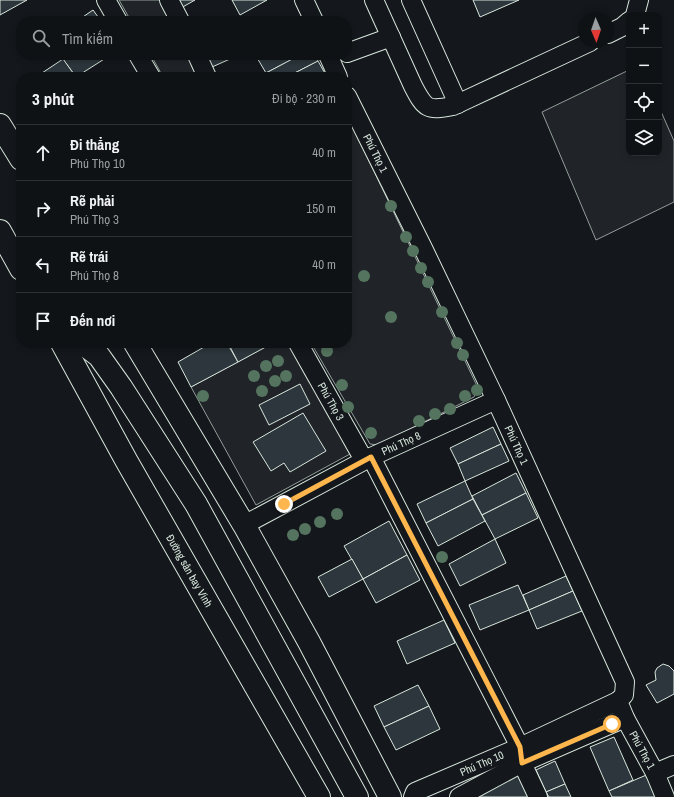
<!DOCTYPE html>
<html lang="vi">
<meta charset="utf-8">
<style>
body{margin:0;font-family:"Archivo Narrow",sans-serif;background:#181b1e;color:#f1f3f6}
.controls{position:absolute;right:12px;top:12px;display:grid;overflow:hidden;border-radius:8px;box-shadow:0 2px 6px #0003}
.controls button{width:36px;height:36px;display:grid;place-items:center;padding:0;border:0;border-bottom:1px solid #2f3234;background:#0f1215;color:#f1f3f6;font:20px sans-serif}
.compass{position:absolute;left:578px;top:12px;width:36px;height:36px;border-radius:50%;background:#0f1215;box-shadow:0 2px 6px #0003;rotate:178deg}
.stop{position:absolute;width:12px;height:12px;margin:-9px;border:3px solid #ffb74d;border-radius:50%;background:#fff}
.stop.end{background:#ffb74d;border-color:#fff;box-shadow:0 1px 4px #0008}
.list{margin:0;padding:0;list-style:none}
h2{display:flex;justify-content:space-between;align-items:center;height:52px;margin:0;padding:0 16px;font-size:17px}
h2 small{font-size:13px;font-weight:400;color:#9b9ea0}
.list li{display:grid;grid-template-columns:26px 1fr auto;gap:12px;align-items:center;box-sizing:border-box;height:56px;padding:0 16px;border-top:1px solid #2f3234}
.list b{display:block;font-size:15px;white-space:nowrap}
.list p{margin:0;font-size:13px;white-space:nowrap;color:#9b9ea0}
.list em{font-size:13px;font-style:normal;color:#9b9ea0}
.icon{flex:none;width:22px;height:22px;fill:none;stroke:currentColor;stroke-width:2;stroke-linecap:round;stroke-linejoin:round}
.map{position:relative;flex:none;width:674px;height:797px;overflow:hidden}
.search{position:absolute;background:#0f1215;box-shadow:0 2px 6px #0003;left:16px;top:16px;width:336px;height:44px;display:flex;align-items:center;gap:10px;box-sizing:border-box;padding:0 14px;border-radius:16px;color:#9b9ea0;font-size:15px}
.panel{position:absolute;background:#0f1215;box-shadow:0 2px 6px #0003;left:16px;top:72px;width:336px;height:276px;border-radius:16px}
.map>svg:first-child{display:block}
</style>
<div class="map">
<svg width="674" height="797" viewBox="0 0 674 797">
<rect width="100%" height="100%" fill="#14181c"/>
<g fill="#202428" stroke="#939e99">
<path d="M119,0H160L170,21H131Z"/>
<path d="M151,55H187L197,77H163Z"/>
<path d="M629,70V153H659V107L674,141V202L596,240L542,112Z"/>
<path d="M347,115L478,388L474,397L378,445L370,444L311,343H347Z"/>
<path d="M273,343H289L350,454L256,505L191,387Z"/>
</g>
<g fill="#2c363c" stroke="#d8e6dc">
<path d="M0,0H27L0,15Z"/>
<path d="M177,0H195L181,8Z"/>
<path d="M232,0H267L240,15Z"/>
<path d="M473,0H519L480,17Z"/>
<path d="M93,10L101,21H77Z"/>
<path d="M69,55H109V56L76,77L63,59Z"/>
<path d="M206,55H239L212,67Z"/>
<path d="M258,55H300L266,73L256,56Z"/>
<path d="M300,55H315L318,61L287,77H268L266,73Z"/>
<path d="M63,59L76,77H36Z"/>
<path d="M318,61L327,77H287Z"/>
<path d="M211,343H227L238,362L191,387L178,362Z"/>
<path d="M228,343H273L238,362Z"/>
<path d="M300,384L310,404L269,425L259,405Z"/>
<path d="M303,413L326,451L290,472L284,463L271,471L253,442Z"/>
<path d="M493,427L501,444L458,464L450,448Z"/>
<path d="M501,444L509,461L465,481L458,464Z"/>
<path d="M516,473L526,493L482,515L472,496Z"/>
<path d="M465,481L473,499L426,523L417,504Z"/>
<path d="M526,493L538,518L495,539L482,515Z"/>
<path d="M473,499L485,521L438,546L426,523Z"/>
<path d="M389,521L407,555L363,579L344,546Z"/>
<path d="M495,539L506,563L460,586L449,564Z"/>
<path d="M407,555L420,580L376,603L363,579Z"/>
<path d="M352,559L363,579L329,597L318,577Z"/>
<path d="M566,576L573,591L529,610L523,595Z"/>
<path d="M518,585L529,610L480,630L469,605Z"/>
<path d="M573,591L582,611L537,629L529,610Z"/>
<path d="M444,620L455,643L407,664L397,641Z"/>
<path d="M663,664L669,666L674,671V694L657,703L646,685L656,680L655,672L657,668Z"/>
<path d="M418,685L429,706L384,727L374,706Z"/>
<path d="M429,706L440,729L396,750L384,727Z"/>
<path d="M614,737L633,780L609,791L590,747Z"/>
<path d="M555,761L565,784L546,792L536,770Z"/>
<path d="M519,772L531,797H470Z"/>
<path d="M651,773L660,795L655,797H612L609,791Z"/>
<path d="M565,784L571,797H549L546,792Z"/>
</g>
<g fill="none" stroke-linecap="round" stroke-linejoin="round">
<defs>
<g id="minor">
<path d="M106,0L118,21"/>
<path d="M169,0L180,21"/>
<path d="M304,0L314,21"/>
<path d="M374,0L413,86C425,109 427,111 453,106L590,42"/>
<path d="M411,0L458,104"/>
<path d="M635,15L639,0"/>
<path d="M608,34L622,27L629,21"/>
<path d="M347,53L391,37"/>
<path d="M138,55L151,77"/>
<path d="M197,55L207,77"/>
<path d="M328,55L338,77"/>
<path id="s1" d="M347,96L423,248L496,400L625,682L624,695L618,701L625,718L655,773L665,797"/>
<path id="s2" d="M298,343L364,460"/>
<path d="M371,457L520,747L522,763L538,797"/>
<path id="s3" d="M244,525L371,457L496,400"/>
<path d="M655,773L674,765"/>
<path id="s4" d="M413,797L415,792L520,747L618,701"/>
<path d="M459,797L522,763L625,718"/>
</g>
<g id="major">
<path d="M0,125L21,159"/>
<path d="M0,231L21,269"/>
<path id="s5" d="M62,343L126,460L319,797"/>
<path d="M82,343L99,356L121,387L196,504L357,797"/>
<path d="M135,343L244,525L309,642L390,797"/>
</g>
</defs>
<use href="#minor" stroke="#d8e6dc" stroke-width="20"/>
<use href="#major" stroke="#d8e6dc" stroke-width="24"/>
<use href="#minor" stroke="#14181c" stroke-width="18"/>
<use href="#major" stroke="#14181c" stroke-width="22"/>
</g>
<g fill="#55745f">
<circle cx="391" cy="206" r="6"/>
<circle cx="406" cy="237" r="6"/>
<circle cx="413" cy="251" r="6"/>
<circle cx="421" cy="268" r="6"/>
<circle cx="364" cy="276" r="6"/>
<circle cx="428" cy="282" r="6"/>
<circle cx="442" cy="312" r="6"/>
<circle cx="391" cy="317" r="6"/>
<circle cx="457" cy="343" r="6"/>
<circle cx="327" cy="351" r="6"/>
<circle cx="463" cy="355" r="6"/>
<circle cx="278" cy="361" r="6"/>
<circle cx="266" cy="366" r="6"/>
<circle cx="254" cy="376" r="6"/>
<circle cx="286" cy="376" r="6"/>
<circle cx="275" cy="381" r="6"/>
<circle cx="342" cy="385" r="6"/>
<circle cx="477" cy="390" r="6"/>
<circle cx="262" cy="391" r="6"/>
<circle cx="203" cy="396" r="6"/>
<circle cx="465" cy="396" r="6"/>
<circle cx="348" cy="407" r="6"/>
<circle cx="450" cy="409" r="6"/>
<circle cx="435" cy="414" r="6"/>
<circle cx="419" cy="421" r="6"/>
<circle cx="371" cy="433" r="6"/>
<circle cx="337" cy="514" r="6"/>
<circle cx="320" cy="522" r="6"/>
<circle cx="305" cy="529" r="6"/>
<circle cx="293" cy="535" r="6"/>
<circle cx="442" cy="557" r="6"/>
</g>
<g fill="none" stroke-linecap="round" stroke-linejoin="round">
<path stroke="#ffb74d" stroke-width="5" d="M284,504L371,457L520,747L522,763L612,724"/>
</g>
<g text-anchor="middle" stroke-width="3" stroke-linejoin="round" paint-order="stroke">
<g font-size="11" fill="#d8e6dc" stroke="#14181c">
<text dy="4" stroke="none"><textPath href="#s1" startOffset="64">Phú Thọ 1</textPath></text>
<text dy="4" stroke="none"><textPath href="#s2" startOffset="67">Phú Thọ 3</textPath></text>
<text dy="4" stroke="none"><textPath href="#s3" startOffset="177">Phú Thọ 8</textPath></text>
<text dy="4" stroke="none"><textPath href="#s1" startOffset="388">Phú Thọ 1</textPath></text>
<text dy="4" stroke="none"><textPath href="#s5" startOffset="261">Đường sân bay Vinh</textPath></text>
<text dy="4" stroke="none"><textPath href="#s1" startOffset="725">Phú Thọ 1</textPath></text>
<text dy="4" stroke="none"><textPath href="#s4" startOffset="78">Phú Thọ 10</textPath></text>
</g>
</g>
</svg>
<div class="controls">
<button>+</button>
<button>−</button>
<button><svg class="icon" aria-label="locate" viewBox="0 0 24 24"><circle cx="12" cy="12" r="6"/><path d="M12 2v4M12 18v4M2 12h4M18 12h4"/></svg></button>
<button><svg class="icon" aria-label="layers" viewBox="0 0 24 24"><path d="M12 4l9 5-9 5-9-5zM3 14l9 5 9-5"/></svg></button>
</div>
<svg class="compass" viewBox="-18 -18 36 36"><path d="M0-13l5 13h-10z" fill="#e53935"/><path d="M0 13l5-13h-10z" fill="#9b9ea0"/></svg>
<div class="stop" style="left:612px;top:724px"></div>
<div class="stop end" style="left:284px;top:504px"></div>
<div class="search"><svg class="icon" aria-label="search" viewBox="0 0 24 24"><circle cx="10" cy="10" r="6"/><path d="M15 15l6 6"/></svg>Tìm kiếm</div>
<section class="panel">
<h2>3 phút<small>Đi bộ · 230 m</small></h2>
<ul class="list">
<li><svg class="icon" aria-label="ahead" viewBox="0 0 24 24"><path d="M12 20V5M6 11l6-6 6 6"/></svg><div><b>Đi thẳng</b><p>Phú Thọ 10</p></div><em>40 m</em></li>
<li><svg class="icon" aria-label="right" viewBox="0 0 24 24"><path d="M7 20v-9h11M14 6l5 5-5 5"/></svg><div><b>Rẽ phải</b><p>Phú Thọ 3</p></div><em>150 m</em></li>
<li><svg class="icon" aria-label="left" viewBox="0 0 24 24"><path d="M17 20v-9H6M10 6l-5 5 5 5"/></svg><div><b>Rẽ trái</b><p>Phú Thọ 8</p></div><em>40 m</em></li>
<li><svg class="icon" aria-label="arrive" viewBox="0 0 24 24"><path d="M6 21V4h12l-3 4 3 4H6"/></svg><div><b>Đến nơi</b></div></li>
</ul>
</section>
</div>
